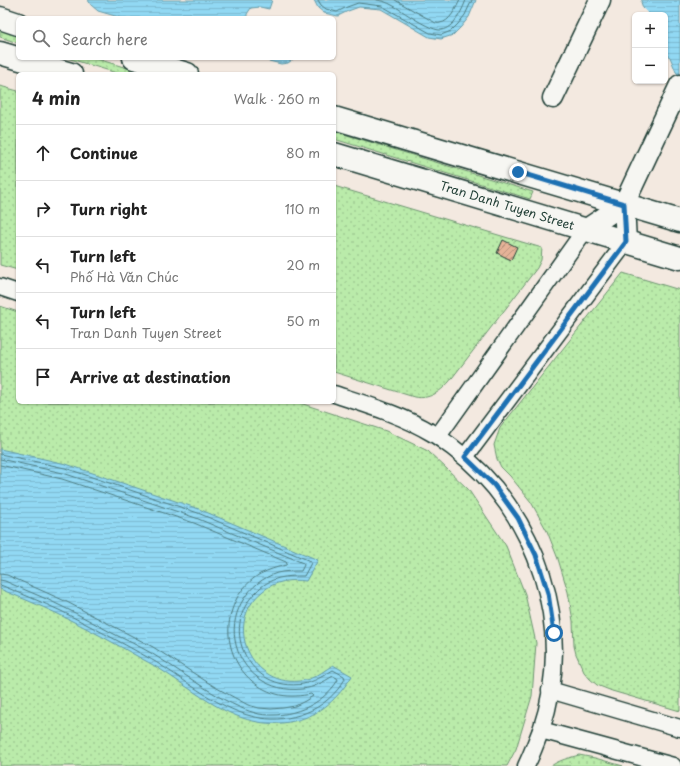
<!DOCTYPE html>
<meta charset="utf-8">
<style>
body{margin:0;font-family:"Playpen Sans",sans-serif;background:#f2f2f2;color:#222}
.controls{position:absolute;right:12px;top:12px;display:grid;overflow:hidden;border-radius:6px;box-shadow:0 1px 3px #0004}
.controls button{width:36px;height:36px;display:grid;place-items:center;padding:0;border:0;border-bottom:1px solid #e0e0e0;background:#fff;color:#222;font:20px sans-serif}
.stop{position:absolute;width:12px;height:12px;margin:-9px;border:3px solid #1f6fb2;border-radius:50%;background:#fff}
.stop.end{background:#1f6fb2;border-color:#fff;box-shadow:0 1px 4px #0008}
.list{margin:0;padding:0;list-style:none}
h2{display:flex;justify-content:space-between;align-items:center;height:52px;margin:0;padding:0 16px;font-size:17px}
h2 small{font-size:13px;font-weight:400;color:#767676}
.list li{display:grid;grid-template-columns:26px 1fr auto;gap:12px;align-items:center;box-sizing:border-box;height:56px;padding:0 16px;border-top:1px solid #e0e0e0}
.list b{display:block;font-size:15px;white-space:nowrap}
.list p{margin:0;font-size:13px;white-space:nowrap;color:#767676}
.list em{font-size:13px;font-style:normal;color:#767676}
.icon{flex:none;width:22px;height:22px;fill:none;stroke:currentColor;stroke-width:2;stroke-linecap:round;stroke-linejoin:round}
.map{position:relative;flex:none;width:680px;height:766px;overflow:hidden}
.search{position:absolute;background:#fff;box-shadow:0 1px 3px #0004;left:16px;top:16px;width:320px;height:44px;display:flex;align-items:center;gap:10px;box-sizing:border-box;padding:0 14px;border-radius:6px;color:#767676;font-size:15px}
.panel{position:absolute;background:#fff;box-shadow:0 1px 3px #0004;left:16px;top:72px;width:320px;height:332px;border-radius:6px}
.map>svg:first-child{display:block}
</style>
<div class="map">
<svg width="680" height="766" viewBox="0 0 680 766">
<defs>
<pattern id="grass-dots" width="8" height="8" patternUnits="userSpaceOnUse"><rect width="8" height="8" fill="#baebaa"/><path d="M2 2h.1M6 6h.1" fill="none" stroke="#9fca93" stroke-width="1.8" stroke-linecap="round"/></pattern>
<pattern id="water-rules" width="6" height="5" patternUnits="userSpaceOnUse"><rect width="6" height="5" fill="#91d8f3"/><path d="M0 2.5h6" fill="none" stroke="#7dbad1"/></pattern>
<pattern id="building-hatch" width="6" height="6" patternUnits="userSpaceOnUse"><rect width="6" height="6" fill="#e6b398"/><path d="M-1 1l2-2M0 6l6-6M5 7l2-2" fill="none" stroke="#ba937d"/></pattern>
</defs>
<rect width="100%" height="100%" fill="#f3e9e0"/>
<filter id="ink" filterUnits="userSpaceOnUse"><feTurbulence type="fractalNoise" baseFrequency=".025" numOctaves="2"/><feDisplacementMap in="SourceGraphic" scale="8" xChannelSelector="R" yChannelSelector="G"/><feConvolveMatrix kernelMatrix="1 2 1 2 8 2 1 2 1" color-interpolation-filters="sRGB"/></filter>
<g filter="url(#ink)">
<g fill="url(#grass-dots)" stroke="#6c946f">
<path d="M0,29L18,35V43L0,37Z"/>
<path d="M67,58H94L147,74H120Z"/>
<path d="M0,86L18,91V270L0,265Z"/>
<path d="M334,131L533,192L530,199L334,139Z"/>
<path d="M334,186L542,248L541,260L537,268L449,382C440,392 429,400 414,397L334,372Z"/>
<path d="M623,273L680,290V711L612,691L597,685L590,679L584,672L576,654L574,646L573,621L568,592L558,559L547,531L531,502L510,476L501,467L497,459L494,445L500,428Z"/>
<path d="M0,306L18,312V402H297L386,431L428,451L468,489L506,546L525,594L536,643L532,696L516,749L507,766H0Z"/>
<path d="M579,755L595,758L623,766H551C559,760 569,758 579,755Z"/>
</g>
<g fill="url(#water-rules)" stroke="#639aa7">
<path d="M88,0H272L269,9L260,7L251,8L247,14V18H122L98,11L91,5Z"/>
<path d="M314,0H476L469,17L461,27L453,35L441,39L429,37L381,9L359,7L348,11L338,16L324,13L318,8Z"/>
<path d="M642,0H680V77L676,72L670,57L665,54V15H650L643,8L641,2Z"/>
<path d="M257,58H295L288,63L281,64Z"/>
<path d="M0,449L66,464L199,509L318,560L306,581C291,579 275,581 263,591C219,626 256,695 309,679C318,676 325,670 333,665L352,676C338,698 321,715 294,721C235,735 192,685 144,660C116,644 87,628 58,614C39,605 19,597 0,589Z"/>
</g>
<g fill="none" stroke-linecap="round" stroke-linejoin="round">
<g stroke="#4d7b80" stroke-width="1">
<path d="M318,0L321,5L326,9L337,12L347,7L358,3L382,6L430,33L441,35L451,31L458,24L465,15L472,0"/>
<path d="M377,0C386,1 392,5 399,9C408,15 432,31 441,30C454,28 462,11 466,0"/>
<path d="M395,0L434,22C435,23 439,24 440,23C450,22 456,8 460,0"/>
<path d="M0,454L65,468L198,513L310,561L311,563L304,576C295,576 288,576 279,578C271,580 262,585 256,592C218,629 250,693 303,684C314,682 323,676 333,670L344,676L345,679C336,694 322,707 305,713C244,737 196,684 147,657C119,641 90,626 61,611C42,602 22,594 3,586L0,585"/>
<path d="M0,459L63,473L196,518L303,563L304,565L301,571C293,571 285,571 277,573C249,582 230,611 235,640C240,672 270,693 302,689C314,688 323,682 333,676L337,678L338,680C322,706 289,719 259,714C246,711 234,705 223,699C198,685 176,668 151,653C139,646 126,640 114,634C97,625 80,615 63,607C44,597 24,590 5,581L0,580"/>
<path d="M0,465L62,479L194,523L286,562L287,563L286,565C277,567 268,570 260,574C250,580 242,589 237,598C216,637 237,685 280,695C291,697 301,696 311,694L313,696L305,701L295,706L283,708L271,709L259,708L248,705L215,687L153,647L65,601L7,575L0,574"/>
</g>
</g>
<path fill="url(#building-hatch)" stroke="#1f3d34" d="M503,240L517,247L511,260L497,253Z"/>
<g fill="none" stroke-linecap="round" stroke-linejoin="round">
<defs>
<g id="minor">
<path d="M0,287L18,293"/>
<path d="M334,394C368,405 402,415 432,433C439,437 445,442 452,447C538,511 576,628 541,730C536,742 532,754 526,766"/>
<path d="M438,436L585,230"/>
<path d="M465,457L626,242"/>
<path d="M550,690L680,728"/>
<path d="M541,730L673,766"/>
</g>
<g id="tertiary">
<path d="M553,98L600,0"/>
<path d="M585,230L624,204"/>
<path d="M626,242L624,204L680,85"/>
</g>
<g id="primary">
<path d="M0,18L18,24"/>
<path d="M0,53L71,74"/>
<path d="M134,58L187,74"/>
<path d="M334,118L680,221"/>
<path d="M334,154L680,258"/>
</g>
</defs>
<use href="#minor" stroke="#1f3d34" stroke-width="19"/>
<use href="#tertiary" stroke="#1f3d34" stroke-width="23"/>
<use href="#primary" stroke="#1f3d34" stroke-width="25"/>
<use href="#minor" stroke="#f6f6f2" stroke-width="16"/>
<use href="#tertiary" stroke="#f6f6f2" stroke-width="20"/>
<use href="#primary" stroke="#f6f6f2" stroke-width="22"/>
</g>
</g>
<g fill="none" stroke-linecap="round" stroke-linejoin="round" filter="url(#ink)">
<path stroke="#1f6fb2" stroke-width="5" d="M518,172L624,204L626,242L465,457L494,485L518,518L536,555L548,593L554,633"/>
</g>
<g text-anchor="middle" stroke-width="3" stroke-linejoin="round" paint-order="stroke">
<g font-size="12" fill="#1f3d34" stroke="#f6f6f2">
<text transform="translate(507 206) rotate(17)" y="4">Tran Danh Tuyen Street</text>
</g>
</g>
</svg>
<div class="controls">
<button>+</button>
<button>−</button>
</div>
<div class="stop" style="left:554px;top:633px"></div>
<div class="stop end" style="left:518px;top:172px"></div>
<div class="search"><svg class="icon" aria-label="search" viewBox="0 0 24 24"><circle cx="10" cy="10" r="6"/><path d="M15 15l6 6"/></svg>Search here</div>
<section class="panel">
<h2>4 min<small>Walk · 260 m</small></h2>
<ul class="list">
<li><svg class="icon" aria-label="ahead" viewBox="0 0 24 24"><path d="M12 20V5M6 11l6-6 6 6"/></svg><div><b>Continue</b></div><em>80 m</em></li>
<li><svg class="icon" aria-label="right" viewBox="0 0 24 24"><path d="M7 20v-9h11M14 6l5 5-5 5"/></svg><div><b>Turn right</b></div><em>110 m</em></li>
<li><svg class="icon" aria-label="left" viewBox="0 0 24 24"><path d="M17 20v-9H6M10 6l-5 5 5 5"/></svg><div><b>Turn left</b><p>Phố Hà Văn Chúc</p></div><em>20 m</em></li>
<li><svg class="icon" aria-label="left" viewBox="0 0 24 24"><path d="M17 20v-9H6M10 6l-5 5 5 5"/></svg><div><b>Turn left</b><p>Tran Danh Tuyen Street</p></div><em>50 m</em></li>
<li><svg class="icon" aria-label="arrive" viewBox="0 0 24 24"><path d="M6 21V4h12l-3 4 3 4H6"/></svg><div><b>Arrive at destination</b></div></li>
</ul>
</section>
</div>
